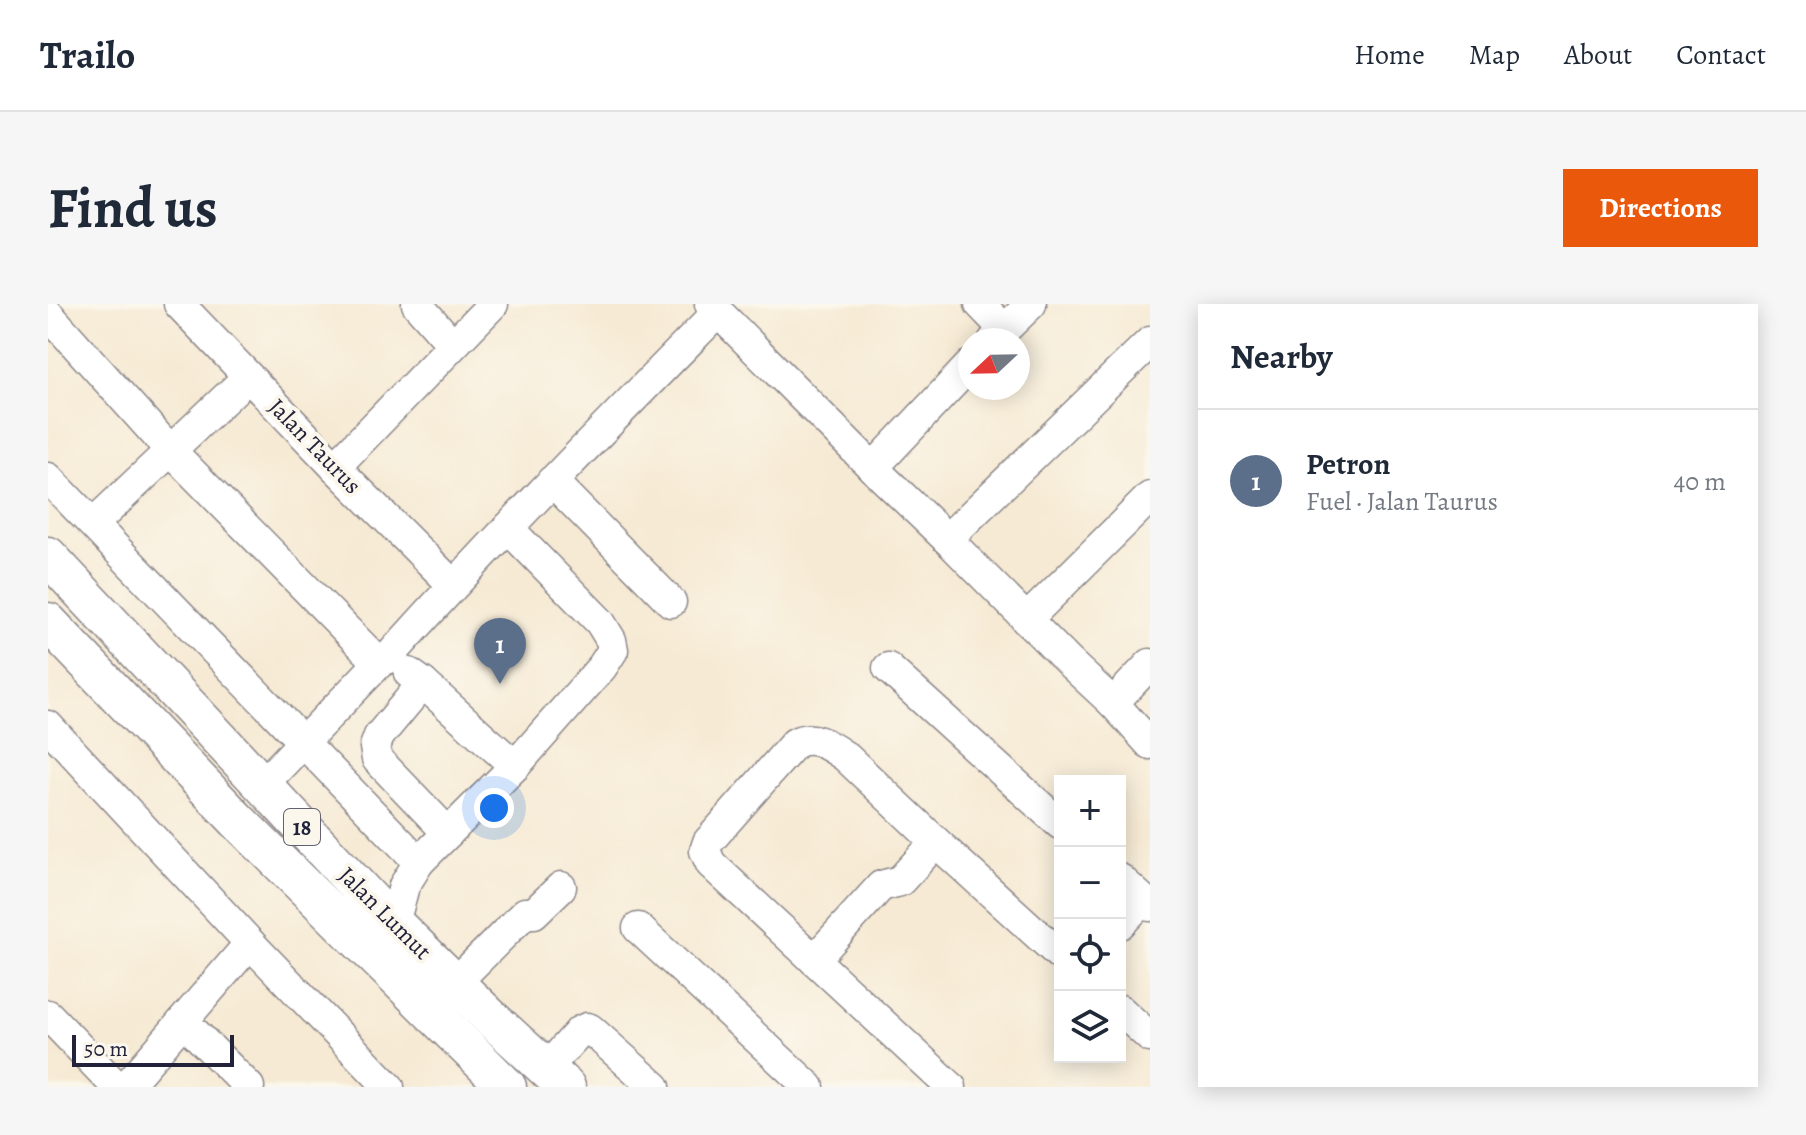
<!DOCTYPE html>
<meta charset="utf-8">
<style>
body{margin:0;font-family:Alegreya,serif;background:#f6f6f7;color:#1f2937}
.controls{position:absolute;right:24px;bottom:24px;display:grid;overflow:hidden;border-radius:0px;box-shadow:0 4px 20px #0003}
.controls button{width:72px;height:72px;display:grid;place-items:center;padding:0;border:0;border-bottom:2px solid #e0e1e3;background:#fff;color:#1f2937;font:40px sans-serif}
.compass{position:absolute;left:910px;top:24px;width:72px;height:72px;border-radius:50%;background:#fff;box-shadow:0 4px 20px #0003;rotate:248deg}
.scale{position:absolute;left:24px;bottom:20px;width:162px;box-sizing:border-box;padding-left:8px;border:4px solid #22223b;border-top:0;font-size:22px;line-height:28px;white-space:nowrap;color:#22223b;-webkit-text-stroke:6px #fbf7ec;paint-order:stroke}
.you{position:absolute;left:446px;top:504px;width:28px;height:28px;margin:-20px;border:6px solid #fff;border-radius:50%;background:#1a73e8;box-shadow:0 0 0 12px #1a73e833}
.badge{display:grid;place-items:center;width:52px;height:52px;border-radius:50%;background:#ea580c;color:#fff;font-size:26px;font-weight:700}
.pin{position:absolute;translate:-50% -66px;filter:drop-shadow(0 2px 4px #0008)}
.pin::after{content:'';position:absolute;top:42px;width:28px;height:24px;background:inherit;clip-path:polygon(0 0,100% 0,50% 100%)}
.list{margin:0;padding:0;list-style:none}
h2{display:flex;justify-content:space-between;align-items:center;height:104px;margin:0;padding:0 32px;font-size:34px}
h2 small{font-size:26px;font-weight:400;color:#747a83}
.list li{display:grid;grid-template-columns:52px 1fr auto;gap:24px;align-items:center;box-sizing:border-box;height:144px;padding:0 32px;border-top:2px solid #e0e1e3}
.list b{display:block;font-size:30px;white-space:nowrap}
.list p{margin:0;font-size:26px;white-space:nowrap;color:#747a83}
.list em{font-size:26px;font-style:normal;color:#747a83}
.icon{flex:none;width:44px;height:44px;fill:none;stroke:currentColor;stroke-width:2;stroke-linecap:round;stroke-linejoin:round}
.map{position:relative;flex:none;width:1102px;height:783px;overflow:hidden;border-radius:0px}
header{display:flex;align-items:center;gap:48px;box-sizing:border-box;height:112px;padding:0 40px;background:#fff;border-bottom:2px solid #e0e1e3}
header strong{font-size:38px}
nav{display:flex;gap:44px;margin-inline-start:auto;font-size:28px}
.intro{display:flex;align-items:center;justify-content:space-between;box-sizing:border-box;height:192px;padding:0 48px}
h1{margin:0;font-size:56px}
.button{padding:20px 36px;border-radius:0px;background:#ea580c;color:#fff;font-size:28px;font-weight:700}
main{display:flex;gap:48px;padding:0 48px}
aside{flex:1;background:#fff;border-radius:0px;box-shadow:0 4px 20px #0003}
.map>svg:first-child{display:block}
</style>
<header>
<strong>Trailo</strong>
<nav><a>Home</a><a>Map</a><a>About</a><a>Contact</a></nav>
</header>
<div class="intro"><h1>Find us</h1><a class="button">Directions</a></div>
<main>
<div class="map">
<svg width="1102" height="783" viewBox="0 0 1102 783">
<rect width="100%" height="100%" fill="#fbf7ec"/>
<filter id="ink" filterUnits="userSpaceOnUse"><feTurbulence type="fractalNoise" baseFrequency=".0125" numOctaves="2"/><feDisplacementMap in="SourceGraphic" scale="16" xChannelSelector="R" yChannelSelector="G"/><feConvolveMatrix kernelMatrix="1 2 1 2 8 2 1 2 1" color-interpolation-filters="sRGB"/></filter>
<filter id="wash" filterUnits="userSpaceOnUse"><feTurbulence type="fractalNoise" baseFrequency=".006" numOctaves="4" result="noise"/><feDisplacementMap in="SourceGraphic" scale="32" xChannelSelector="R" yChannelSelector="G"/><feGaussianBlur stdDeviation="1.8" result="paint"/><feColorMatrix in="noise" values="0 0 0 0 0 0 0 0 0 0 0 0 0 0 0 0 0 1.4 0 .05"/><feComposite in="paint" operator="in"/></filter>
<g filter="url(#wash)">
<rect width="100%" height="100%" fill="#f6ead4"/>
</g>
<g filter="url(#ink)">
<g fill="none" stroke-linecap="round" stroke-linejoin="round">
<defs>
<g id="minor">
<path d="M131,0L287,163L405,281"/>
<path d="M369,0L405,41"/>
<path d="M662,0L825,164L899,235L1022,359L1065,399L1102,440"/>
<path d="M932,0L956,25"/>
<path d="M0,10L122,146L331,359"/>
<path d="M946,36L983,0"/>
<path d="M287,163L445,0"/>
<path d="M825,164L922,61"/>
<path d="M0,174L371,558L356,582L346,620"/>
<path d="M504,177L623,298"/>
<path d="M45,220L200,73"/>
<path d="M899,235L1102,38"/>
<path d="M978,316L1102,193"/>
<path d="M840,364L1012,520"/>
<path d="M361,369L375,379L467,462"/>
<path d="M375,379L331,432L327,443L329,455L400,529"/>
<path d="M1065,399L1102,360"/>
<path d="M0,422L202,639L341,783"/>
<path d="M215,480L331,359L340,354C446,235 558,122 670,8"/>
<path d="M371,558L467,462L554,363L565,346L563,336L552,318L460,224"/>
<path d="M1072,575L1102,602"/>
<path d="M1072,620L1095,596"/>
<path d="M590,624L761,783"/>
<path d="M766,656L833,582L852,577L888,538"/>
<path d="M407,679L477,609H486L513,583"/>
<path d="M1072,706L1102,733"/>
<path d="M0,711L69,783"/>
<path d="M135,717L201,783"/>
<path d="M498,765L532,727L539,724L542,725L607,783"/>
<path d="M78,783L202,639"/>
<path d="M903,783L663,560L657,547L660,538L747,439C765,429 783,443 798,453L888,538L1012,651"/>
</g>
<g id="major">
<path d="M0,252L327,601L444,715L518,783"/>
<path d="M0,318L189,516L459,783"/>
</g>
</defs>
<use href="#minor" stroke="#8c8688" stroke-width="33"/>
<use href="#major" stroke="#8c8688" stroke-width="41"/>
<use href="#minor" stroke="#fff" stroke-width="30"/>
<use href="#major" stroke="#fff" stroke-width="38"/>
</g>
</g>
<g text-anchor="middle" stroke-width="8" stroke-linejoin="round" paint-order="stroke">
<rect fill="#fbf7ec" stroke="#636270" stroke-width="2" x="236" y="505" width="36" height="36" rx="6"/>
<g font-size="22" font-weight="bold" fill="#22223b">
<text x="254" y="531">18</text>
</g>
<g font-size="24" fill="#22223b" stroke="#fbf7ec">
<text transform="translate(267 142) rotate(46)" y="8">Jalan Taurus</text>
<text transform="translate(337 609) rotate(45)" y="8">Jalan Lumut</text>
</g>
</g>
</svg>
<div class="controls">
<button>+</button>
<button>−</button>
<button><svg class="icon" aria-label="locate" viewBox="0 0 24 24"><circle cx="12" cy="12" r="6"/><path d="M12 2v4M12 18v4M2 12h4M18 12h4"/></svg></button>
<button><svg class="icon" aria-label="layers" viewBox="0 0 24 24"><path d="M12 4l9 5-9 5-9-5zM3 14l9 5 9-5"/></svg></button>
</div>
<svg class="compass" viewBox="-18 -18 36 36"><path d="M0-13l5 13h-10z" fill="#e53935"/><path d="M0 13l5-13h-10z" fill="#747a83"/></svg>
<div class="scale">50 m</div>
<div class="you"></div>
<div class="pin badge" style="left:452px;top:380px;background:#5c6f8a">1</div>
</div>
<aside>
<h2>Nearby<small></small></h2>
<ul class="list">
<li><span class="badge" style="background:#5c6f8a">1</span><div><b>Petron</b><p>Fuel · Jalan Taurus</p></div><em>40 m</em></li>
</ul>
</aside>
</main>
